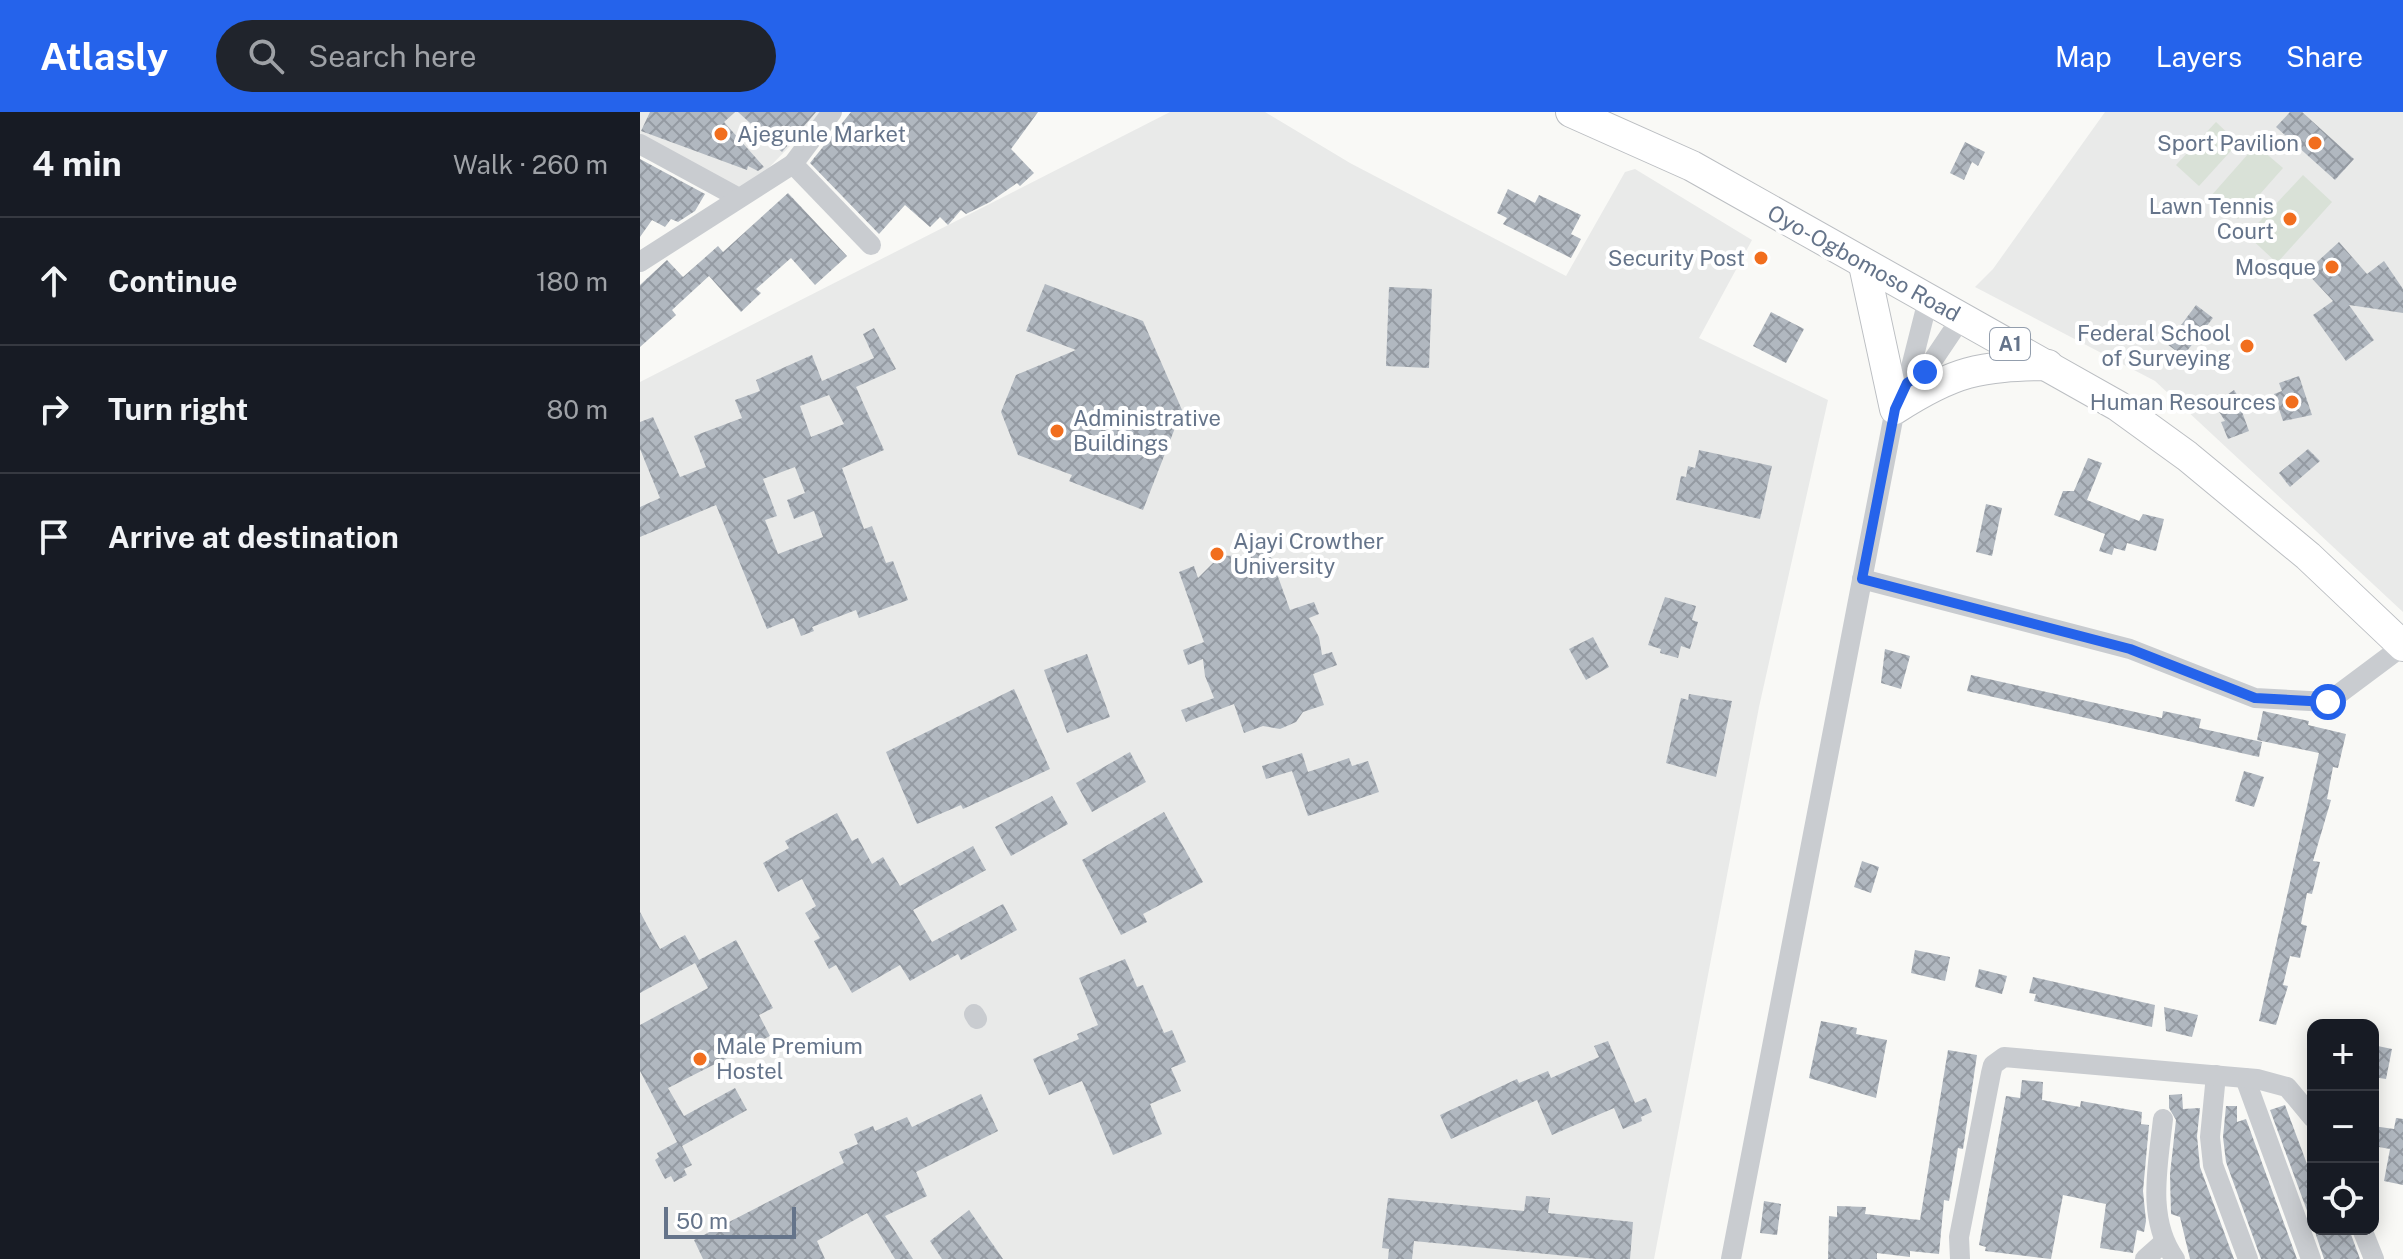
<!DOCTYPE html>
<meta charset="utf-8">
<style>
body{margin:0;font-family:"Public Sans",sans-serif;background:#20242c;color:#f1f3f6}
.controls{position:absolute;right:24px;bottom:24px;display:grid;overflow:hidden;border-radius:16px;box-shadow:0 4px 20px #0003}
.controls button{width:72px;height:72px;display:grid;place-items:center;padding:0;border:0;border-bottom:2px solid #363941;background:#171b24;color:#f1f3f6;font:40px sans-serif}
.scale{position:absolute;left:24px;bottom:20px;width:132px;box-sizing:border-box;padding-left:8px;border:4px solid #65748a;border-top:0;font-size:22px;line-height:28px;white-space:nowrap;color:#65748a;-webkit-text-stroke:6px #fff;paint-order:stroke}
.stop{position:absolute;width:24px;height:24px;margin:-18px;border:6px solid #2563eb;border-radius:50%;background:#fff}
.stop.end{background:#2563eb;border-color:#fff;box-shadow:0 2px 8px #0008}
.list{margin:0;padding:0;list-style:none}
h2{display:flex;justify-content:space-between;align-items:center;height:104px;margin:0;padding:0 32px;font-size:34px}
h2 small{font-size:26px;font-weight:400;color:#9ea1a6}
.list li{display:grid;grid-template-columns:52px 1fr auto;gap:24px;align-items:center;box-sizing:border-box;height:128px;padding:0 32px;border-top:2px solid #363941}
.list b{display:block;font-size:30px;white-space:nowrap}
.list em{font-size:26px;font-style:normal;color:#9ea1a6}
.icon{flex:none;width:44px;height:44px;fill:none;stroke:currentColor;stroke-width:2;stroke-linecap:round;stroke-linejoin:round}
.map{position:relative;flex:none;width:1763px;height:1147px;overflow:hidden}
header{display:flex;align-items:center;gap:48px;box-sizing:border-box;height:112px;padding:0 40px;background:#2563eb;color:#fff}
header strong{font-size:38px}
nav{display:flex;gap:44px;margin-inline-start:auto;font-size:28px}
.search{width:560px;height:72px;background:#20242c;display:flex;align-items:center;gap:20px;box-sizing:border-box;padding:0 28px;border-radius:44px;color:#9ea1a6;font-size:30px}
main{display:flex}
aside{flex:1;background:#171b24}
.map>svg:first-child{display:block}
</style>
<header>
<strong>Atlasly</strong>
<div class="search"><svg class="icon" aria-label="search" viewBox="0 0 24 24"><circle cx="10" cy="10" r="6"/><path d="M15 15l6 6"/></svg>Search here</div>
<nav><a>Map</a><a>Layers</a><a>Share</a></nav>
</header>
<main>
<aside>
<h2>4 min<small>Walk · 260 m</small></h2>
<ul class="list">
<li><svg class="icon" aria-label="ahead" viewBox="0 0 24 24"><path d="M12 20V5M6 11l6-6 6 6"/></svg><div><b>Continue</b></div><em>180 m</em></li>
<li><svg class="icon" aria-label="right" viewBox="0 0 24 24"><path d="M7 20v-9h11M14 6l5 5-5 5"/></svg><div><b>Turn right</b></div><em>80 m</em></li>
<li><svg class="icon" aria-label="arrive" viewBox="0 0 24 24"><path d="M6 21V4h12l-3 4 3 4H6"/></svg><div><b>Arrive at destination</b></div></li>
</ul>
</aside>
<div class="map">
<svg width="1763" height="1147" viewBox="0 0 1763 1147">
<defs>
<pattern id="building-cross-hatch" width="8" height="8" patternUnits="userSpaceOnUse" patternTransform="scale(2)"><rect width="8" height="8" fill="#b1b8c0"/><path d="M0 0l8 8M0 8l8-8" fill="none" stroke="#949aa2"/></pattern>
</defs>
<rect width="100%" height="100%" fill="#f9f9f6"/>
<g fill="#e9eae9">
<path d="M0,0H183L110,75L82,80L0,44Z"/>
<path d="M530,0H625L710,51L926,164L985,60L995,57L1112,128L1059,226L1188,288L1119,595L1014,1147H0V270Z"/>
<path d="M1465,0H1763V500L1515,269L1335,175L1353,157Z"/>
</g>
<g fill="#d9e1d7">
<path d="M1576,10L1598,31L1559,74L1536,53Z"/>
<path d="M1616,33L1643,56L1598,107L1571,84Z"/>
<path d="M1663,63L1692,90L1637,151L1607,123Z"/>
</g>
<g fill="url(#building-cross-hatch)" fill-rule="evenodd">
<path d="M10,0H95L84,10L124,55L118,59L108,54L107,58L1,19Z"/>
<path d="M98,0H176L142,40Z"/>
<path d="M211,0H398L371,37L394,61L380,74L377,71L350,90L326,102L321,98L308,113L300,105L290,115L265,93L239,122L170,51Z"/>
<path d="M1650,0H1662L1714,47L1695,68L1636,15Z"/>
<path d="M1325,30L1345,40L1338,54L1332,50L1324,68L1310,61Z"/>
<path d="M0,47L65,82L55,99L38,110L31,107L25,115L12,108L0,125Z"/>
<path d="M868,77L895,91L899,83L941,103L931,122L941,127L931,146L863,112L867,106L857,101Z"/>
<path d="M148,81L207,144L175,173L151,146L116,177L121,181L101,200L69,164L32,198L36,203L0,235V173L27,148L43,165L78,134L83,140Z"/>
<path d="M1699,130L1727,162L1744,149L1763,177V201L1709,193L1734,228L1706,249L1673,203L1693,189L1666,160Z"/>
<path d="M405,172L503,209L542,298L503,398L429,369L432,363L378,343L361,300L376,263L436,238L386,219Z"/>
<path d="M749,175L792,177L789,256L746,254Z"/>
<path d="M1556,193L1573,206L1543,244L1527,232Z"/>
<path d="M1131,200L1164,217L1146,251L1113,234Z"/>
<path d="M234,216L256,257L216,275L244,338L202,356L224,417L232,414L246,451L253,449L268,488L219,506L216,498L172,515L174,519L161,524L154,506L127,517L76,393L0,425V395L20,386L0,337V310L13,305L40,365L66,355L54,324L102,306L95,288L120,279L116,268L172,243L182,269L234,246L223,222ZM189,283L204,312L171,325L160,294ZM155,355L165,381L147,388L154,407L174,399L183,425L138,442L125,408L137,404L123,367Z"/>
<path d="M1659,264L1672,303L1643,309L1634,282L1642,279L1639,271Z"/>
<path d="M1594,278L1605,295L1601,297L1609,319L1588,327L1581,310L1585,309L1574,292Z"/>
<path d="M1668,337L1680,349L1650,375L1639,361Z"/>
<path d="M1059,338L1132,354L1120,407L1036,388L1041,364L1046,365L1048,354L1055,356Z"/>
<path d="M1448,346L1462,351L1447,388L1499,409L1503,402L1524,407L1516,439L1487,431L1485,439L1474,436L1472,443L1459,439L1465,422L1414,403L1423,379H1434Z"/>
<path d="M1346,392L1362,396L1352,444L1336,440Z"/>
<path d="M623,423L650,498L674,490L679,502L669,506L679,525L682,543L692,540L697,553L673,562L684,593L663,600L656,610L640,617L623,614L604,621L594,592L546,610L541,598L574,586L565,564L563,547L548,553L543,538L564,530L539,460L554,454L558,466L580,444L613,443L608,429Z"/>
<path d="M1025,485L1056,494L1052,508L1058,510L1050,537L1041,534L1038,546L1020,541L1021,537L1008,533Z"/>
<path d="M953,525L969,555L946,568L929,537Z"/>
<path d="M1245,537L1270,544L1261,577L1241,571Z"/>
<path d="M447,542L470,605L427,621L404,558Z"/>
<path d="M1331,563L1522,606L1523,599L1561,607L1559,616L1622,630L1619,645L1327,579Z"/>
<path d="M374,577L410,657L323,697L321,693L277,712L246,640Z"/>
<path d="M1049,582L1092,589L1076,665L1026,651L1041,586L1048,588Z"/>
<path d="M1623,599L1669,609L1668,613L1706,622L1698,656L1693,655L1687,687L1691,688L1673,749L1680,750L1672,782L1667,781L1661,812L1667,814L1660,846L1650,844L1643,873L1648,874L1636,913L1619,909L1679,641L1617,628Z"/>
<path d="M490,640L506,670L452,700L436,671Z"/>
<path d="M662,641L668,660L709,646L712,654L728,649L739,680L668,704L652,659L626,667L622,654Z"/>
<path d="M1604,659L1624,665L1614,695L1595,689Z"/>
<path d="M412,684L428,712L371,744L355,715Z"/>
<path d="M524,700L563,770L503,802L507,810L481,823L442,748Z"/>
<path d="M197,701L212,729L218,726L232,752L243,745L260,774L333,734L346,758L273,798L292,830L363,792L377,818L321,848L318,842L270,869L260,853L212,881L196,853L189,857L174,829L180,826L165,801L176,794L162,767L138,780L123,751L149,736L145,729Z"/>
<path d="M1222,749L1239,755L1231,781L1214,775Z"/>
<path d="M0,800L20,837L45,823L59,848L96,828L133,896L119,903L130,924L28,976L44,1004L95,976L107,998L42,1034L52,1053L44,1057L47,1063L34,1070L31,1064L25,1067L15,1048L19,1045L17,1041L37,1030L0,959V913L68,876L55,851L0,881Z"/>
<path d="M1275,838L1310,845L1305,869L1271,861Z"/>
<path d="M485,847L497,875L503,873L524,921L532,918L546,950L531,956L541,979L510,992L522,1022L473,1043L442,969L409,983L393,947L439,927L437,922L458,913L439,866Z"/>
<path d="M1339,857L1367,864L1362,882L1335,875Z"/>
<path d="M1393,865L1515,893L1512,915L1394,889L1396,882L1389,881Z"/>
<path d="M1524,895L1558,903L1552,925L1526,919Z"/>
<path d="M1181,909L1217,916L1216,922L1247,928L1236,986L1169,966Z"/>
<path d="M968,929L995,991L1006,986L1012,1000L1001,1005L1002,1009L983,1017L974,996L912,1023L897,988L811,1027L800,1003L877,967L879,971L908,959L911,966L959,945L954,934Z"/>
<path d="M1733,933L1752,937L1746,967L1733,965Z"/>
<path d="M1308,938L1337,943L1323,1037L1318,1036L1309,1089L1304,1088L1299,1142L1270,1139V1145L1237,1141V1147H1188L1189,1104L1197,1105V1094L1226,1095L1225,1102L1280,1108Z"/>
<path d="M1382,968L1403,970L1402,988L1440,995L1441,989L1502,1000L1501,1012L1509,1013L1503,1079L1506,1109L1504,1120L1497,1118L1493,1141L1460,1136L1466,1092L1423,1083L1411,1147L1345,1139L1346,1135L1339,1133L1366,984L1380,986Z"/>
<path d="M341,982L358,1019L276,1060L287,1084L245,1104L273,1147H255L227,1101L177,1129L185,1147H63L54,1128L204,1051L199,1040L218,1032L214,1022L233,1014L235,1019L267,1005L272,1015Z"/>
<path d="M1542,982L1543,997L1560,996L1557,1024L1560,1055L1594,1147H1550L1540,1105L1531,1102L1530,1062L1536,1008L1529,996V983Z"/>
<path d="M1645,993L1673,1068V1115L1630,998Z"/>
<path d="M1586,994H1597V1010L1606,1007L1657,1147H1621L1586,1050L1583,1025Z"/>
<path d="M1756,1006L1763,1007V1073L1744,1069L1750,1037L1733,1034V1014L1754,1017Z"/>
<path d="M886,1084L910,1086L908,1101L993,1110L990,1147H957L774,1129L772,1147H748L749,1137L742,1136L748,1086L884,1099Z"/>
<path d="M1124,1089L1141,1092L1137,1123L1120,1121Z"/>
<path d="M329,1098L363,1147H302L290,1129Z"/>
<path d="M1674,1117H1709L1720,1147H1684Z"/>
</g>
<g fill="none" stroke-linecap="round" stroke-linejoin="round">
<defs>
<g id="highway">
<path d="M931,0L1052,54L1478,294L1547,344L1668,444L1763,534"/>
<path d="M1224,153L1255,297C1314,259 1339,254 1408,253"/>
</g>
</defs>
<use href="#highway" stroke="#bbbec2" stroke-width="32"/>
<g stroke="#c9ccd0" stroke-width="20">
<path d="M0,32L99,86"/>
<path d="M153,52L231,133"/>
<path d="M0,150L153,52L192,0"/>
<path d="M1267,271L1285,260L1322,205"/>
<path d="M1222,467L1490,537L1615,586L1688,590L1763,534"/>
<path d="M334,902L337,907"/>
<path d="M1576,963L1570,1025L1573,1053L1608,1147"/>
<path d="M1605,966L1671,1147"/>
<path d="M1523,1007C1518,1053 1506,1107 1535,1147"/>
<path d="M1722,1117L1734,1147"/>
<path d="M1091,1147L1255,297L1267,271L1288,188"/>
<path d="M1320,1147L1319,1125L1351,961L1353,953L1364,945L1617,967L1647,975L1673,1006"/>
<path d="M1505,1147L1523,1131"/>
</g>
<use href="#highway" stroke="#fff" stroke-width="30"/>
</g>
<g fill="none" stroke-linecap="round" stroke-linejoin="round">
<path stroke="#2563eb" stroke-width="10" d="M1285,260L1267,271L1255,297L1222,467L1490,537L1615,586L1688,590"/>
</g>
<g fill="#f16e1e" stroke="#fff" stroke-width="3">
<circle cx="81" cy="22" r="8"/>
<circle cx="1675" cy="31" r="8"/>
<circle cx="1650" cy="107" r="8"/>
<circle cx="1121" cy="146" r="8"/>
<circle cx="1692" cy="155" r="8"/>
<circle cx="1607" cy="234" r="8"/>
<circle cx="1652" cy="290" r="8"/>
<circle cx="417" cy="319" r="8"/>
<circle cx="577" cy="442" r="8"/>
<circle cx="60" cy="947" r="8"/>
</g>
<g text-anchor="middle" stroke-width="8" stroke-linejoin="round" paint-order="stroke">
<rect fill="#fff" stroke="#939ead" stroke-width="2" x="1350" y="216" width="40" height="32" rx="6"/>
<g font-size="20" font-weight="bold" fill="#65748a">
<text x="1370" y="239">A1</text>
</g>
<g font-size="22" fill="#65748a" stroke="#fff" text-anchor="end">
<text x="97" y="30" text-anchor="start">Ajegunle Market</text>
<text x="1659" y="39">Sport Pavilion</text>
<text x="1634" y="102">Lawn Tennis<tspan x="1634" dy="25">Court</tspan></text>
<text x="1105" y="154">Security Post</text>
<text x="1676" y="163">Mosque</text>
<text x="1591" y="229">Federal School<tspan x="1591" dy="25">of Surveying</tspan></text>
<text x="1636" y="298">Human Resources</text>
<text x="433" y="314" text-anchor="start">Administrative<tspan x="433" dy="25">Buildings</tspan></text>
<text x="593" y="437" text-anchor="start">Ajayi Crowther<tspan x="593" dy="25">University</tspan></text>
<text x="76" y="942" text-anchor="start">Male Premium<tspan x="76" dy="25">Hostel</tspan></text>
</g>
<g font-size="22" fill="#65748a" stroke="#fff">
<text transform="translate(1224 151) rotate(29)" y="8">Oyo-Ogbomoso Road</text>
</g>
</g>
</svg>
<div class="controls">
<button>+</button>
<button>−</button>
<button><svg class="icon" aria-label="locate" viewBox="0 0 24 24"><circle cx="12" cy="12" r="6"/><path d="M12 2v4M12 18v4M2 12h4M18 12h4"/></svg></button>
</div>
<div class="scale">50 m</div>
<div class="stop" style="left:1688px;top:590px"></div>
<div class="stop end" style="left:1285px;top:260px"></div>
</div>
</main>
